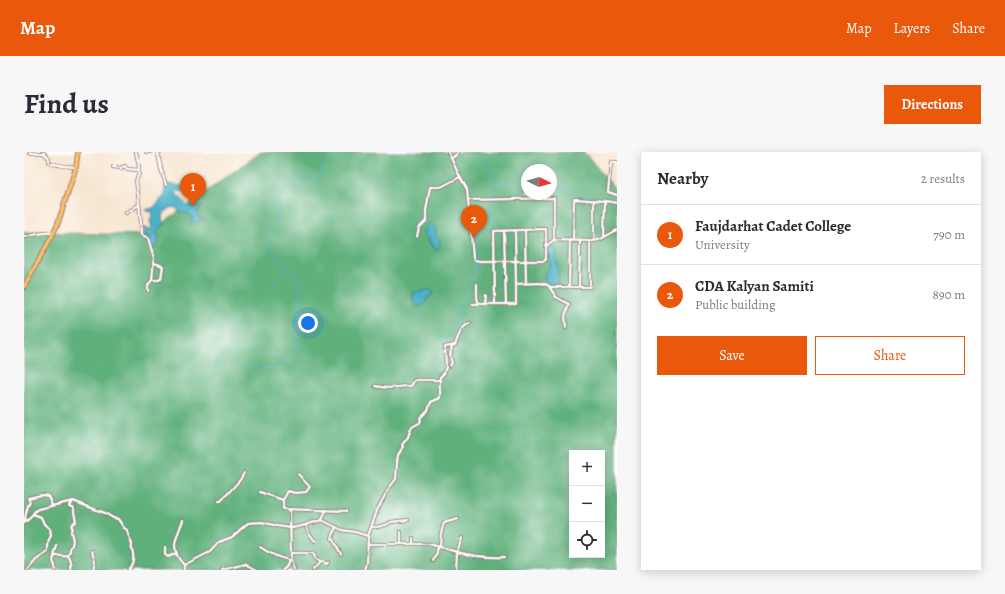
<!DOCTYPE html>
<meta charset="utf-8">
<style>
body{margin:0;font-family:Alegreya,serif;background:#f7f7f7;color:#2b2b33}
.controls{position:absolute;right:12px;bottom:12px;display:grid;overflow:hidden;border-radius:0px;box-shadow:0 2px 10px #0003}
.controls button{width:36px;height:36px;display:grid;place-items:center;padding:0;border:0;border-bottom:1px solid #e1e1e2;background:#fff;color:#2b2b33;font:20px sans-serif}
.compass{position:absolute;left:497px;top:12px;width:36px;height:36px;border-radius:50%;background:#fff;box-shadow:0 2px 10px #0003;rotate:96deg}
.you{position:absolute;left:284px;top:171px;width:14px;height:14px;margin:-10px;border:3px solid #fff;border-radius:50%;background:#1a73e8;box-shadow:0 0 0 6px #1a73e833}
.badge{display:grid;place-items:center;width:26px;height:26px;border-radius:50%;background:#ea580c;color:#fff;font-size:13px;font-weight:700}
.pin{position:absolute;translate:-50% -33px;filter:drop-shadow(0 1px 2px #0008)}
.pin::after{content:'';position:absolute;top:21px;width:14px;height:12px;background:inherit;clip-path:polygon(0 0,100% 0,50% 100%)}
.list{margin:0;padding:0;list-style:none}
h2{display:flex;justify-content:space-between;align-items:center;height:52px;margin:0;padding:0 16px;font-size:17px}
h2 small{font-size:13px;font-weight:400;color:#7c7c81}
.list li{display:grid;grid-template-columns:26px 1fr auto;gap:12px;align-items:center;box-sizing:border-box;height:60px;padding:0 16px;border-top:1px solid #e1e1e2}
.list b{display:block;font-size:15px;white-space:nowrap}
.list p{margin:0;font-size:13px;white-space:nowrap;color:#7c7c81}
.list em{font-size:13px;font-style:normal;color:#7c7c81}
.actions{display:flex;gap:8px;padding:12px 16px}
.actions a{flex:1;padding:9px 0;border:1px solid #ea580c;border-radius:0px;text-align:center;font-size:14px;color:#ea580c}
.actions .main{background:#ea580c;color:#fff}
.icon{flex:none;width:22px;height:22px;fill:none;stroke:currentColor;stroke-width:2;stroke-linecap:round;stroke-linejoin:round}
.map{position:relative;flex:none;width:593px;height:418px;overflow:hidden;border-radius:0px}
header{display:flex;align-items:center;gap:24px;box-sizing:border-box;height:56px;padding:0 20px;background:#ea580c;color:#fff}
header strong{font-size:19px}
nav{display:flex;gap:22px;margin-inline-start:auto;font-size:14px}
.intro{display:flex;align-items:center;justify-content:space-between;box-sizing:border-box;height:96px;padding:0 24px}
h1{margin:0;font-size:28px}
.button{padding:10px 18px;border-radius:0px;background:#ea580c;color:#fff;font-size:14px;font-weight:700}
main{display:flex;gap:24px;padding:0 24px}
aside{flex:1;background:#fff;border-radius:0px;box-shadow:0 2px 10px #0003}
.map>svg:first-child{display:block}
</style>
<header>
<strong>Map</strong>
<nav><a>Map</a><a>Layers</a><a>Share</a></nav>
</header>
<div class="intro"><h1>Find us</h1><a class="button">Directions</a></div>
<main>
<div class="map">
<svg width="593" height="418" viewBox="0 0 593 418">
<rect width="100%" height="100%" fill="#fff"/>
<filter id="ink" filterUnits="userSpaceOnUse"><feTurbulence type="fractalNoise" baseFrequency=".025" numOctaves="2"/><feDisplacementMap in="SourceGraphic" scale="8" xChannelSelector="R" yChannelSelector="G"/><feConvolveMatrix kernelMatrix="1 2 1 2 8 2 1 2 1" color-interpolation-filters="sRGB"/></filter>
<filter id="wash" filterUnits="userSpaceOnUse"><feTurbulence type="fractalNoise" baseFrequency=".012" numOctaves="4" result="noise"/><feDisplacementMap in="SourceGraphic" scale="16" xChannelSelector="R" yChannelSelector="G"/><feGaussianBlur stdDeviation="0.9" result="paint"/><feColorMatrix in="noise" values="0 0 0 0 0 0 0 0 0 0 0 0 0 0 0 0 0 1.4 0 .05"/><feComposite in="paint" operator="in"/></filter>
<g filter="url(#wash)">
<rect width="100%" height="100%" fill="#f7e5cf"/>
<path fill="#61b07b" stroke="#566853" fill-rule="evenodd" d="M237,0H560L593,39V418H0V80L122,83ZM503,18H527V42H503ZM548,301H578V403H548Z"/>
<g fill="#49b2c8" stroke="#4a687a">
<path d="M144,32L165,35V39H153L152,40L154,45C160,46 160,53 167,55C170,56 174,54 177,54V56L173,59V63L174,65L182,67L181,68C174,68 171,69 167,74L166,72L169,67L166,62L157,60L150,55L145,56L143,59H141C137,64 138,68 140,73L137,74L132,81L133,83H135L134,92L133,93L131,96H128L126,84H125L119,82V76L127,77L128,76L126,69L129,60L122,59L121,58L129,56L141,43C142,38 138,36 144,32Z"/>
<path d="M404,71L408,72L412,78L411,83C417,88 417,91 414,98L410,97V94L406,93L407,91L405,90H404L405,87L403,85L399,84L400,78L404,73Z"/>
<path d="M528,95H530L533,97L532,103L534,120V131C528,134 518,131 521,122C522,119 525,116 527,114L524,102V99Z"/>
<path d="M401,138H407L409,142L403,146L402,150L398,154H393L390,150L389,140H397Z"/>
</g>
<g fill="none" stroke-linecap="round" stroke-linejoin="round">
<g stroke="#49b2c8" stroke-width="1">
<path d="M468,31L498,30L503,31"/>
<path d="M527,35L546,38L555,42L562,44L593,48"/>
<path d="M248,135C255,127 259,123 260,113L242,87C248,81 253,77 254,68C254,64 254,63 256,59L255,57L260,45L268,35L282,24L286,26L293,27L296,22L300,18L298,17L297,15L307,7L306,5"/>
<path d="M419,191L421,183L425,178L432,179L435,152L439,150L451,121L453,104L452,79L469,78L467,11L462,14H460L454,8L452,0"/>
<path d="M223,215L235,214L249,217L269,203L274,190L273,178L277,147L276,136L273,125L261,110"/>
</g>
</g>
</g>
<g filter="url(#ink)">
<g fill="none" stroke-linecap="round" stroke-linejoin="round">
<defs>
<g id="minor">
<path d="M6,0V1H20L25,6V10C34,14 41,14 50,15"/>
<path d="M112,0L115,14V22L112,29L114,41L118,81V83L124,86L130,106L128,128L124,133V139"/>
<path d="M122,0H126"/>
<path d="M136,0L134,1L137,17L142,33"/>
<path d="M424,0L436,25L443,37L449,106L450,108L456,109H520L522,107V94L530,88L566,89V135H526"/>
<path d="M428,6L434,1V0"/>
<path d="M593,10H587L584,40L593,43"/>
<path d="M89,15L97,16L101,14L103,17L115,18"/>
<path d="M444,48L530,46V88"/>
<path d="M102,61L115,53"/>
<path d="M491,78L492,132"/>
<path d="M501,78L502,131"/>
<path d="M480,79L482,152"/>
<path d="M393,84L395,76L402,69V59L406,35H417L436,25"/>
<path d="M0,85C9,84 19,79 28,81"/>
<path d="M580,85L581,49"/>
<path d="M570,88V49"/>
<path d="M549,89L550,47L581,49L593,51"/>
<path d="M568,89L575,88L593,78"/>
<path d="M128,128H135L137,126L139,114L130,111"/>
<path d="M453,132V146L455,152"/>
<path d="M545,135L546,88"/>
<path d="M555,135L556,89"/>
<path d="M448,152H492V132L517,131L524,133L532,145L545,152L541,164L542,176"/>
<path d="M461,152L462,143"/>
<path d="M471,152L470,79L522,77V94"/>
<path d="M426,214L428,211L426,204L428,194"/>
<path d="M351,234L363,236L383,234H387L390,229L392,228H416"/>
<path d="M236,340L259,348V357L322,359"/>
<path d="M259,348L264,339L271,341L282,340L286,335L274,322"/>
<path d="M195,349H197L216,328L220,321"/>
<path d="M266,358L267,408L270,418"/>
<path d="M159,368C157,374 151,387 151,393C151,400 155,408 160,413"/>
<path d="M298,368L302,358"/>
<path d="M0,371L6,366L11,359L14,357L49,349L81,361L89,366L94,367L100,376L102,377C105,383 105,387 108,392C107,398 109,398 109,402C110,407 108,414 104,418"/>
<path d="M0,371C2,364 2,356 6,350L4,346L18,343L24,344L28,353"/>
<path d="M282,373L285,381L291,389"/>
<path d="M312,375L308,386L317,402"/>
<path d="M348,375H353L357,374L362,373L367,370L384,368"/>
<path d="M438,386L433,400C449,404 464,406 480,405"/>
<path d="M377,391V380"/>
<path d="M389,391V386"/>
<path d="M344,392H405L433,400L432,418"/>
<path d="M141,395V403L144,405L153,401"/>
<path d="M236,395C245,401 254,406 265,408"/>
<path d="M416,395L417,381L420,371L434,367"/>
<path d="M68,399L71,409L69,418"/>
<path d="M267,401H287L290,402L291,407L296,410"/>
<path d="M30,404L33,394"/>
<path d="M409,409L413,401V394"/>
<path d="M4,418L12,408L24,400C24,394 23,389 27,384L26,377L20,372L17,365L9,362"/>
<path d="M31,418V414L29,409L30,405C35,402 39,405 44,404"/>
<path d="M47,418C48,413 47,408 44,404L46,400V397L48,393L49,389L47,379L48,375L47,373L52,369L50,360V357L49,355H47L45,354L46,352L49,349"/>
<path d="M160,418V413L186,400L195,390L208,385L218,376L224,371L238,370L253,374L267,376L274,375L298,368L318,378L331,380L344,384"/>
<path d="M198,418L222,412L233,418"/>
<path d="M259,418L263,414L265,408"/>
<path d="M289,418L296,410H298L303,412L304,410"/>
<path d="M341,418L343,411L344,384L354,356L365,336L372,327L373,311L374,303L379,295L378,293L384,285L386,279L388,275L397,270L396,266L404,258L407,250L416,246V225L420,221L422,215L421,195L431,193C433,188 436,178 440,175C442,173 444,173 446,171"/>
</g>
<path id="major" d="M0,135L29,82L34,71L52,15L54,0"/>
</defs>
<use href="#minor" stroke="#876464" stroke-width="4"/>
<use href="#major" stroke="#876464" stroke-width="5.5"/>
<use href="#minor" stroke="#fff" stroke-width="2.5"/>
<use href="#major" stroke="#fabe6d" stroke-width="4"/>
</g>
</g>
</svg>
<div class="controls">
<button>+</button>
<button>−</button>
<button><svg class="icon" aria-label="locate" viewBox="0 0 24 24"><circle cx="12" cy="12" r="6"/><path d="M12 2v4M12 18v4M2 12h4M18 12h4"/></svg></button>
</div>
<svg class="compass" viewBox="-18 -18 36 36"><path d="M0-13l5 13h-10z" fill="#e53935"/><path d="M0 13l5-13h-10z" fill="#7c7c81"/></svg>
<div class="you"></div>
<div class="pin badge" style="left:169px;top:54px">1</div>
<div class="pin badge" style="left:450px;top:86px">2</div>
</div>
<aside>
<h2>Nearby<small>2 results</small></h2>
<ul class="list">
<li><span class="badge">1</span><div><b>Faujdarhat Cadet College</b><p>University</p></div><em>790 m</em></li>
<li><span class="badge">2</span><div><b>CDA Kalyan Samiti</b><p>Public building</p></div><em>890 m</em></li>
</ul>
<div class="actions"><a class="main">Save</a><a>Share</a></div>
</aside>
</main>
